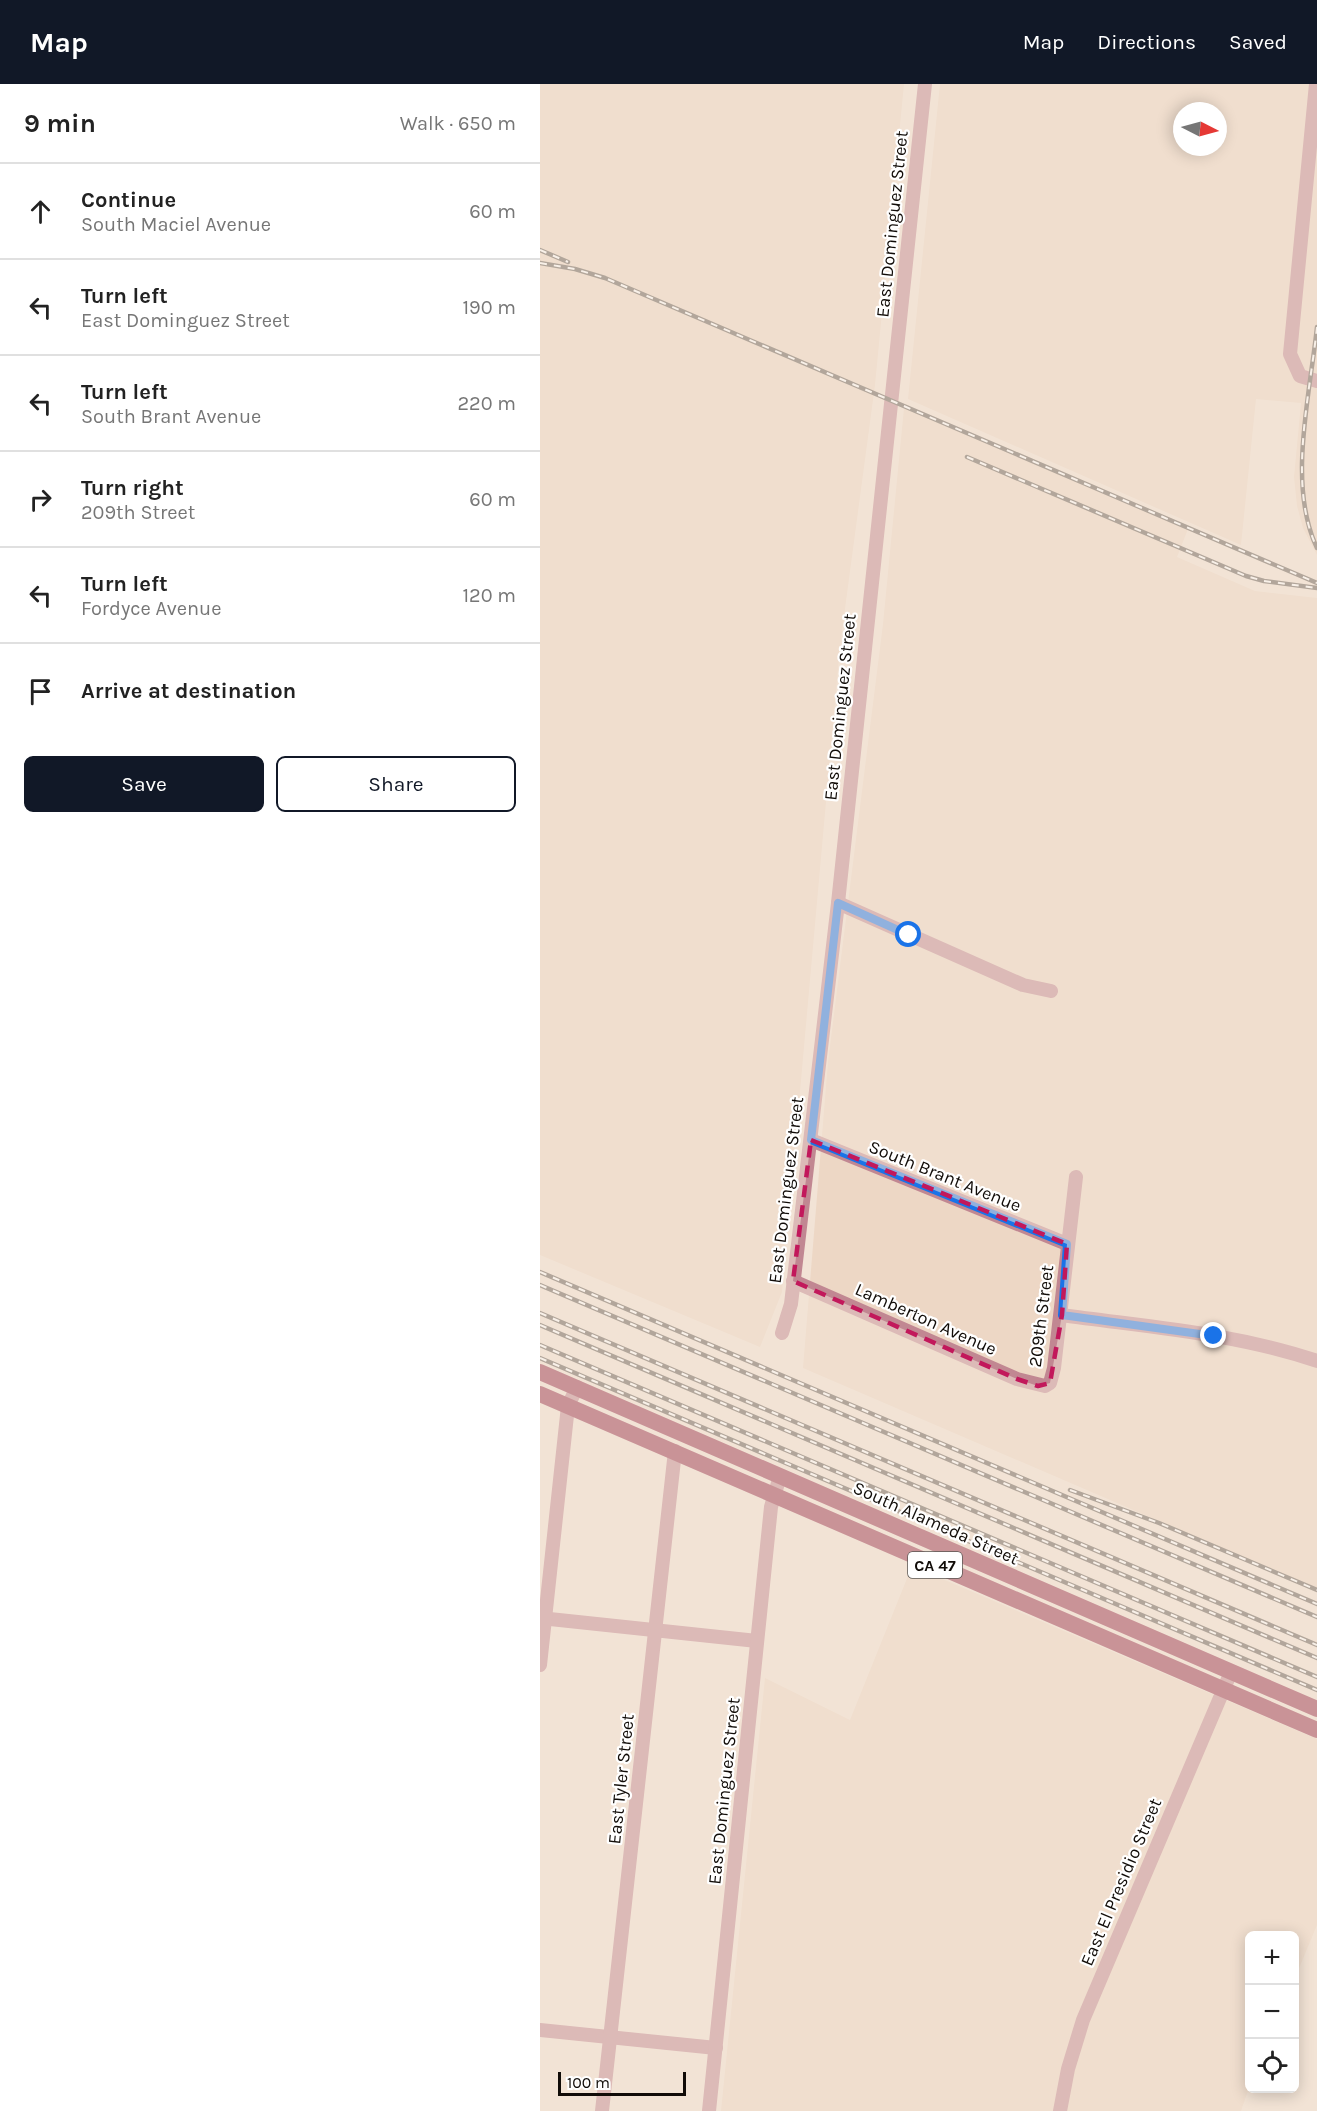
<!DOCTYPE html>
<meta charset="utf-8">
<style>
body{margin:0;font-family:Karla,sans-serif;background:#f2f2f2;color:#222}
.controls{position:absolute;right:18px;bottom:18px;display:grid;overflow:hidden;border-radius:9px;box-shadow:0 3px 15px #0003}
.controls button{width:54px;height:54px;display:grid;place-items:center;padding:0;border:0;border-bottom:2px solid #e0e0e0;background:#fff;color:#222;font:30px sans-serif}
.compass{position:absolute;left:633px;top:18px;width:54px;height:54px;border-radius:50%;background:#fff;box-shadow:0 3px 15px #0003;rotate:96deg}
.scale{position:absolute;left:18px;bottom:15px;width:128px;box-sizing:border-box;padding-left:6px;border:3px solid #110c08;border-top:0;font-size:16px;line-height:21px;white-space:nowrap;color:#110c08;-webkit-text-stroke:4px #fff;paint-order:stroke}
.stop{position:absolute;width:18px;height:18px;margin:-14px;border:4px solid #1a73e8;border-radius:50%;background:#fff}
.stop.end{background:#1a73e8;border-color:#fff;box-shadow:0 2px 6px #0008}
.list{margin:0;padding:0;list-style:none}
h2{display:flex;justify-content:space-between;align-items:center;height:78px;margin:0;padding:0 24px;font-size:26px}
h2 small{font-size:20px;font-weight:400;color:#767676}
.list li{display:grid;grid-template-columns:39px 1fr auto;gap:18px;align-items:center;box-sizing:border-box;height:96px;padding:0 24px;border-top:2px solid #e0e0e0}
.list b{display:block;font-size:22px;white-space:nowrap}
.list p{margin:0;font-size:20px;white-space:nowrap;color:#767676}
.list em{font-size:20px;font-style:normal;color:#767676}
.actions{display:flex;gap:12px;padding:18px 24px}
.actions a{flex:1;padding:14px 0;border:2px solid #111827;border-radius:9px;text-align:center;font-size:21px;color:#111827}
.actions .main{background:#111827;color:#fff}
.icon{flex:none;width:33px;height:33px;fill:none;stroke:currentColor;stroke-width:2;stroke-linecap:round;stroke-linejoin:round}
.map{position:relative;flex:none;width:777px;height:2027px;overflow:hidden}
header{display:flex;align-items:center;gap:36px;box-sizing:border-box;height:84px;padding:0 30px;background:#111827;color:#fff}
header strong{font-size:28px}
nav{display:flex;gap:33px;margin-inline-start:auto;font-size:21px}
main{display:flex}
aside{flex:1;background:#fff}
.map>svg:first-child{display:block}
</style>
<header>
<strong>Map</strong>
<nav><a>Map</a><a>Directions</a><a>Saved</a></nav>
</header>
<main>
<aside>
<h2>9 min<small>Walk · 650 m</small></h2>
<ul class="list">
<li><svg class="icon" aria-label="ahead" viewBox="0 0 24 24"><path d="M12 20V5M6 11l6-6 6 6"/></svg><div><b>Continue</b><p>South Maciel Avenue</p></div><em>60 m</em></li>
<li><svg class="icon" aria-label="left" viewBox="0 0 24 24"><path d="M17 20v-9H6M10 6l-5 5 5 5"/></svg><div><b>Turn left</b><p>East Dominguez Street</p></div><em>190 m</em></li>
<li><svg class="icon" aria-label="left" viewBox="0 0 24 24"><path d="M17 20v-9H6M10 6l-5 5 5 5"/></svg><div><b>Turn left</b><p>South Brant Avenue</p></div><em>220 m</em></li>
<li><svg class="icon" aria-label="right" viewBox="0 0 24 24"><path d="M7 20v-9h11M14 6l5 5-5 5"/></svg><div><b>Turn right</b><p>209th Street</p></div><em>60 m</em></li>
<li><svg class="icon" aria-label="left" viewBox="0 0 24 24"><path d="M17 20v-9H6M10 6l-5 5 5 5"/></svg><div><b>Turn left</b><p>Fordyce Avenue</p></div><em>120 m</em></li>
<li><svg class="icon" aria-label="arrive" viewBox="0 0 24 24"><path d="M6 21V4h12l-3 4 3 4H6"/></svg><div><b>Arrive at destination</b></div></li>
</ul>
<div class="actions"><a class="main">Save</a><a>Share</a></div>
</aside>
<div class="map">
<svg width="777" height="2027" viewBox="0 0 777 2027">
<rect width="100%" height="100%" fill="#f2e3d6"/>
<g fill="#edd7c5" fill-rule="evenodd">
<path d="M0,0H364L335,301L300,562L242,1208L220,1263L0,1171Z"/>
<path d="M400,0H777V471L763,444L757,422L754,393L761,319L716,315L701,461L368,315ZM642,27H678V63H642Z"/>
<path d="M364,324L648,445L637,473L715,507L777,514V1505L263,1284L288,978L343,540Z"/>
<path d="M372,1482L777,1655V1841L755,1894L754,1852H710V2001L701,2027H181L225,1594L310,1636Z"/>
</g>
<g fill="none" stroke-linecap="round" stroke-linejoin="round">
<g stroke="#c18792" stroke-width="14">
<path d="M776,0L750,270L760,292L777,297"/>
<path d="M298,819L483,901L511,907"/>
<path d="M271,1056L527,1160"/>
<path d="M253,1197L477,1295L505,1302L510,1299L514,1284L536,1093"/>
<path d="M522,1231C607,1243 695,1249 777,1277"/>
<path d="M242,1249L251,1220L298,819L385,0"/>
<path d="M0,1534L217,1557"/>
<path d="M0,1581L28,1322L37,1303"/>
<path d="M0,1946L176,1964"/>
<path d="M62,2027L135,1367"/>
<path d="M169,2027L231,1423L240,1392"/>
<path d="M520,2027L528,1985L543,1936L691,1588"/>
</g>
<g stroke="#97324d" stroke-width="16">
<path d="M0,1288L777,1625"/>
<path d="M0,1310L777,1646"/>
</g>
<defs>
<g id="rail">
<path d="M0,166L28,178"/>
<path d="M0,179L35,185L65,194L777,499"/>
<path d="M777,243C770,311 747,401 777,464"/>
<path d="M427,373L706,492L724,497L777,504"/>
<path d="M0,1188L777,1520"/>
<path d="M0,1201L777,1533"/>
<path d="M0,1229L777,1561"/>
<path d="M0,1241L777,1574"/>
<path d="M0,1261L777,1593"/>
<path d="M0,1274L777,1606"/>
<path d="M530,1406L619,1439L777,1506"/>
</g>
</defs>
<use href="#rail" stroke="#645b54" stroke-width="4.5"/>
<use href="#rail" stroke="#fff" stroke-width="2" stroke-dasharray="7" stroke-linecap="butt"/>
</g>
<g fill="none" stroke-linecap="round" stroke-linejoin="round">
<path stroke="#1a73e8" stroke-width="8" d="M369,851L298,819L271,1056L527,1160L522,1231L674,1252"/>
</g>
<path d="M0 0H777V2027H0ZM271,1056L527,1160L522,1231L510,1299L498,1302L477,1295L253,1197Z" fill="#f2e3d6" fill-opacity=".55" fill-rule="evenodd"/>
<path fill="none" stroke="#c2185b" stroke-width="4.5" stroke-dasharray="12 8" stroke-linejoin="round" d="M271,1056L527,1160L522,1231L510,1299L498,1302L477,1295L253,1197Z"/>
<g text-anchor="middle" stroke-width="4.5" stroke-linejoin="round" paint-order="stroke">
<rect fill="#fff" stroke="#585552" stroke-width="1.5" x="368" y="1468" width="54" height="26" rx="4.5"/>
<g font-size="16" font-weight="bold" fill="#110c08">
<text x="395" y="1487">CA 47</text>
</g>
<g font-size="18" fill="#110c08" stroke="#fff">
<text transform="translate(352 140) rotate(-84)" y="6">East Dominguez Street</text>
<text transform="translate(300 623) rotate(-84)" y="6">East Dominguez Street</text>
<text transform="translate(405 1092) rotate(22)" y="6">South Brant Avenue</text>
<text transform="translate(246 1106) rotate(-83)" y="6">East Dominguez Street</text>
<text transform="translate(501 1232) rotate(-83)" y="6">209th Street</text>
<text transform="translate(386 1235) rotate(24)" y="6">Lamberton Avenue</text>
<text transform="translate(396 1439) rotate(24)" y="6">South Alameda Street</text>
<text transform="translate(81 1695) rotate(-84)" y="6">East Tyler Street</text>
<text transform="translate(184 1707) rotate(-84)" y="6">East Dominguez Street</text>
<text transform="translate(581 1798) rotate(-67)" y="6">East El Presidio Street</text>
</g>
</g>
</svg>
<div class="controls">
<button>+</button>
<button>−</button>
<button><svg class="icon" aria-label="locate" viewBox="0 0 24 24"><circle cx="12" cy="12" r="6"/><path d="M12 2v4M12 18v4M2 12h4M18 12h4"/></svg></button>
</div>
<svg class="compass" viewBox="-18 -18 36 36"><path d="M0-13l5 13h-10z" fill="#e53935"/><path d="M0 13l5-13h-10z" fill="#767676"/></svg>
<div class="scale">100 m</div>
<div class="stop" style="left:369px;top:851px"></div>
<div class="stop end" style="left:674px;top:1252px"></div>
</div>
</main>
